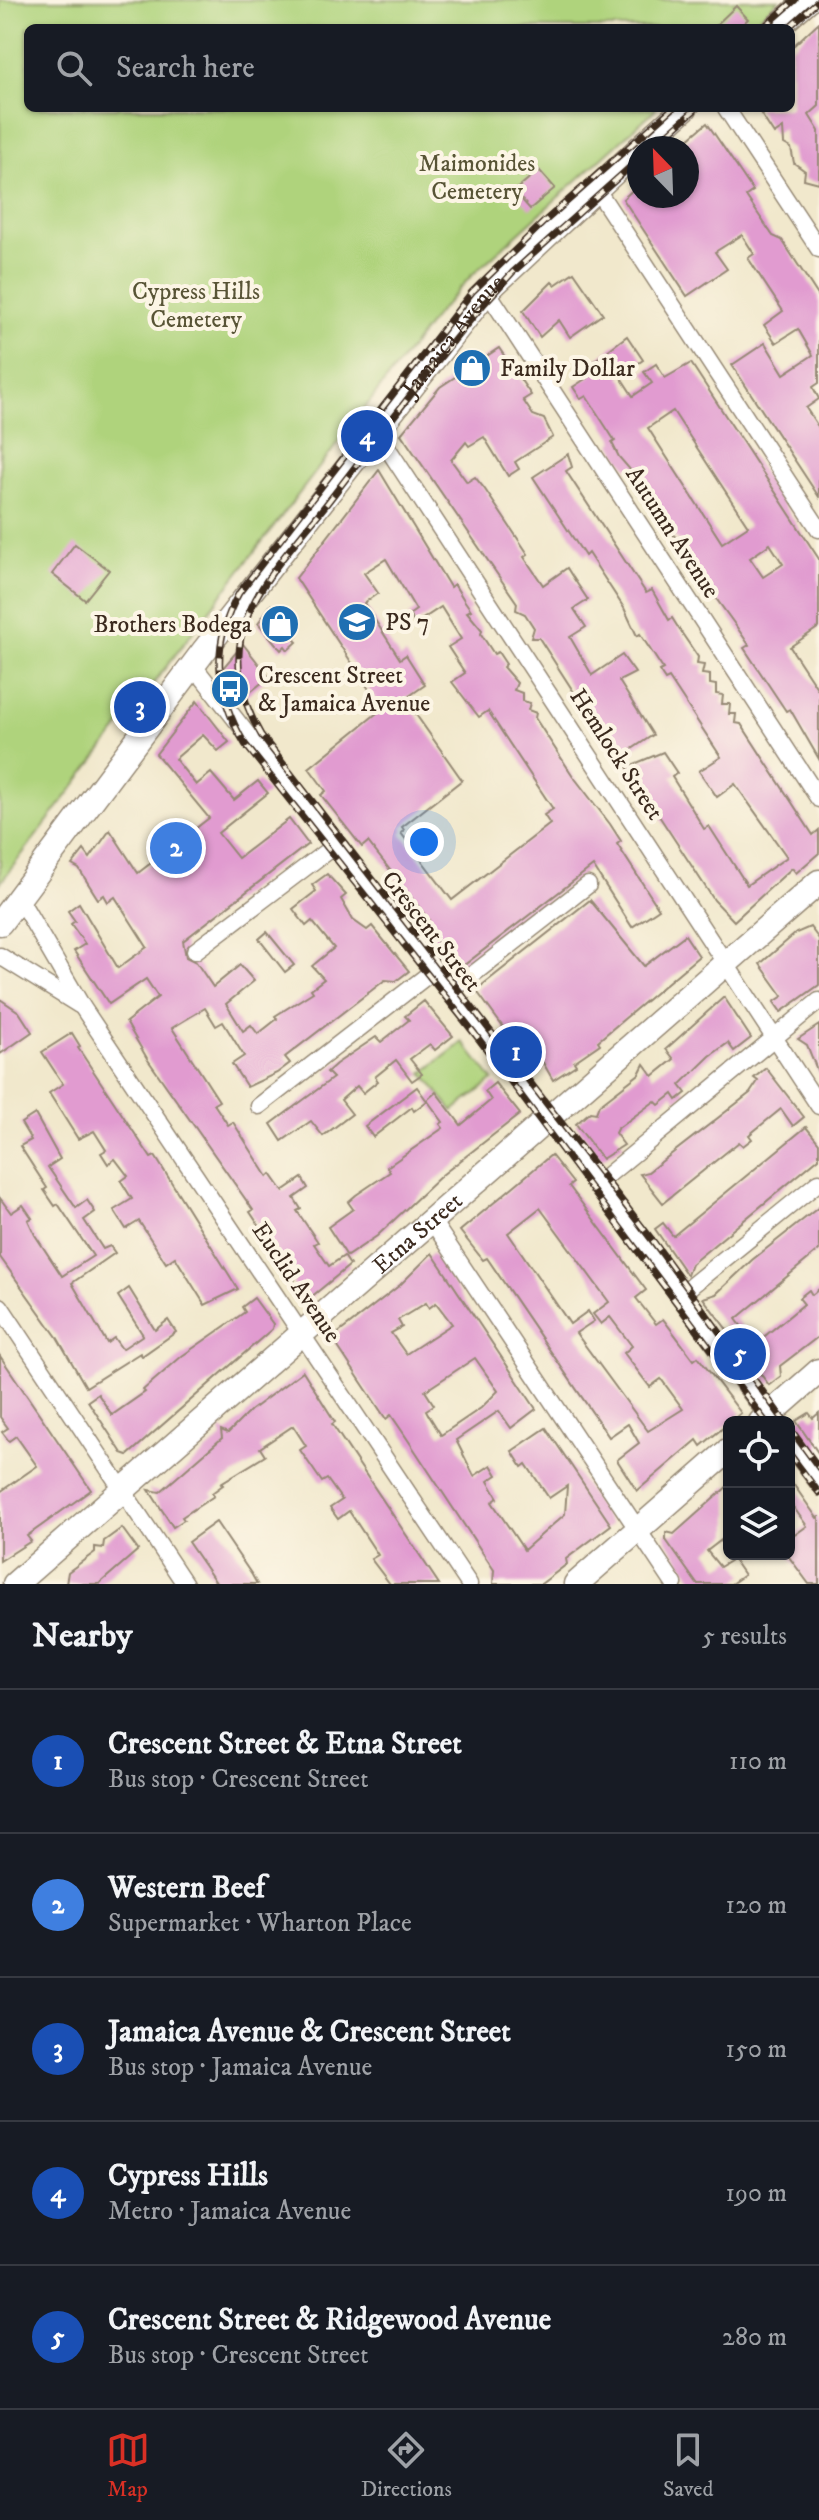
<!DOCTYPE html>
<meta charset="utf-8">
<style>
body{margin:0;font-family:"IM FELL DW Pica",serif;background:#242831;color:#f1f3f6}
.controls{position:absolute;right:24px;bottom:24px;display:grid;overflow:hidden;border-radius:12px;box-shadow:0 2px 6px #0004}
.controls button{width:72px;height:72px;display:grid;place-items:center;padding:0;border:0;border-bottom:2px solid #363941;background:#171b24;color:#f1f3f6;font:40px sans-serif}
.compass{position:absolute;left:627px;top:136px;width:72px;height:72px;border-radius:50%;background:#171b24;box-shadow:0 2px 6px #0004;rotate:337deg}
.you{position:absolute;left:424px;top:842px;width:28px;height:28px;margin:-20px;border:6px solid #fff;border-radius:50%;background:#1a73e8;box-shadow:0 0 0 12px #1a73e833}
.badge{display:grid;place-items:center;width:52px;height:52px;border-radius:50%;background:#d93025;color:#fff;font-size:26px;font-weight:700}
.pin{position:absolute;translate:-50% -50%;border:4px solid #fff;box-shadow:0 2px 8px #0006}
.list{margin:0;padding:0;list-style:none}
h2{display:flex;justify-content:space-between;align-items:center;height:104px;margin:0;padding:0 32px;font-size:34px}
h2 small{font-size:26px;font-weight:400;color:#9ea1a6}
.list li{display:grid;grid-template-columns:52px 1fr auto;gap:24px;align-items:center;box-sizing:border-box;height:144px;padding:0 32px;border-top:2px solid #363941}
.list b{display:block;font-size:30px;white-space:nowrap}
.list p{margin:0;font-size:26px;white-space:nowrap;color:#9ea1a6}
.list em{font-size:26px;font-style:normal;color:#9ea1a6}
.icon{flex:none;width:44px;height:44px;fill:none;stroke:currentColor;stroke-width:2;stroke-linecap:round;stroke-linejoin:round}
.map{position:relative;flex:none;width:819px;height:1584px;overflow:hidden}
.search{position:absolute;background:#171b24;box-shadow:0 2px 6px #0004;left:24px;right:24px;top:24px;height:88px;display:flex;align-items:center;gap:20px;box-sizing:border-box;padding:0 28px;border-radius:12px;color:#9ea1a6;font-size:30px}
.sheet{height:824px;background:#171b24}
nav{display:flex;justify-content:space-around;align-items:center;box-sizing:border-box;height:112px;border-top:2px solid #363941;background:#171b24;font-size:22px;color:#9ea1a6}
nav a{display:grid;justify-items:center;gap:4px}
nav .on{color:#d93025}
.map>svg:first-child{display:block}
</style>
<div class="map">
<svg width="819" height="1584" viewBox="0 0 819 1584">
<rect width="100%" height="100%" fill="#fcf5e5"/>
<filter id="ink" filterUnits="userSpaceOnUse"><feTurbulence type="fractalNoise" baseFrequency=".0125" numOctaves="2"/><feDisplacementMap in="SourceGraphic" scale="16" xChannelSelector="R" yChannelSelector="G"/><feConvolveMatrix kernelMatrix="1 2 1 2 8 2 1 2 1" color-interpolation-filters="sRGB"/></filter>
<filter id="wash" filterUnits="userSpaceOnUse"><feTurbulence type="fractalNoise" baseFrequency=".006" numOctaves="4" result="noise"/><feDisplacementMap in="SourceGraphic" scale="32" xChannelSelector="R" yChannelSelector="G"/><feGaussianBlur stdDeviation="1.8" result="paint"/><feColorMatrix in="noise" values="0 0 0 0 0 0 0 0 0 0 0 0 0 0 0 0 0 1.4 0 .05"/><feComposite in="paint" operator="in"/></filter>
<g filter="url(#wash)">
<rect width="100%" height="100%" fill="#f1e8cc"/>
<g fill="#afd37c" stroke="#757e4d" stroke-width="2">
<path d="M0,0H779L748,28H28V108H657L471,276L437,314L0,883Z"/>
<path d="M463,1042L493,1080L453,1111L423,1073Z"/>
</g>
<g id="blocks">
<g fill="#e19bd0" fill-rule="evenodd">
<path d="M736,6L748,19L739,28H713Z"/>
<path d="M819,22V106L809,115L819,131V183L804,179L805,171L794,163L791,148L784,144L783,128L774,134L757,108H791V48Z"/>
<path d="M707,123L753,191L746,196L773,236L782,240L819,297V383L813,387L819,399L806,408L819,428V497L732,365L765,343L784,374L813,355L798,329L776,343L764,325L783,311L748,258L754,254L742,235L715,252L727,269L687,296L623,199L639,184V196H687V140Z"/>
<path d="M539,170L555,188L530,209L514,191Z"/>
<path d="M574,272L603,314L570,337L559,320L540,337L523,311L552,282L555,285Z"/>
<path d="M627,336L643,360L620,376L633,396L652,383L644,372L656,364L665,378L691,363L819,559V627L790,647L819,691V759L790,709L786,711L744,648L749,645L736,626L681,550L680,542L667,528L633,473L619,457L612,443L615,441L586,396L581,399L573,387L596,372L590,364ZM673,411L748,526L722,543L648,428ZM770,544L783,564L763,577L750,558Z"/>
<path d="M499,348L531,395L523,400L533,415L544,419L553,437L515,462L519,469L508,476L484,437L469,446L466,442L451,460L467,482L475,477L484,488L528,554L524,557L543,585L567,568L572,576L588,600L574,609L586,627L570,637L592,675L622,655L635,673L619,681L653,735L617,759L616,750L603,733L600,735L580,708L574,698L577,697L539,638H531L534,628L525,614L516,610L517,603L401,434L440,387Z"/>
<path d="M568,454L572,467L566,471L646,593L652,590L669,620L672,618L679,629L698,657L697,664L704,665L702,674L710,675V684L716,685V694L723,695L722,704H730L729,714H736L735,723L741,724L813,835L819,830V853L796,873L792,868L734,921L714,900L627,767L663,752L677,773L672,777L692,809L704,829L709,826L747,885L787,857L735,784L717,797L699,771L721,757L669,678L665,680L659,671L663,669L640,634L637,636L624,608L588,553L585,556L533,477Z"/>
<path d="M379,470L450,587L454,584L464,600L471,610L467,612L482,630L481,634L494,654L498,652L506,664L503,667L517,683L514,690L522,693V701L530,703L528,710L536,713L535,718L573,776L610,824L621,841L617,844L659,909L632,927L593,866L459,969L423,925L429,920L368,842L362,847L321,795L326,791L309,768L382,709L296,578ZM386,559L416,610L409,615L415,624L441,607L461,639L448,647L465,673L452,682L479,717L488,711L553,809L544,815L550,824L452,900L401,833L404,830L402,827L462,780L405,699L425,685L406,655L400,659L364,603L378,593L364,573Z"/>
<path d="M75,544L109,570L85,600L52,574Z"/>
<path d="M271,605L297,636L294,639L297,642L288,650L285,646L281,650L258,623Z"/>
<path d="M243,644L269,677L244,697L222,669Z"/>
<path d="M197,701L229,742L218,751L203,735L175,759L196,785L211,773L234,800L258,781L268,793L218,833L238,858L289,819L308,844L183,941L186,957L196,962L213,987L240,965L254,981L226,1004L243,1031L251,1025L258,1034L277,1019L275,1016L313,992L311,989L324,979L312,966L334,948L312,921L306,926L293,909L316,891L312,885L327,874L346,895L341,899L353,920L367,930L372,926L409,971L396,981L385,980L285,1057L290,1063L277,1073L247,1087L232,1064L244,1056L223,1022L216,1026L205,1008L172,1028L219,1101L214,1104L228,1125L233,1122L268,1177L271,1174L283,1191L302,1178L308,1188L294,1198L301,1209L297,1211L318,1242L314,1244L329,1266L344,1256L350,1265L305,1302L293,1283L295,1279L250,1212L253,1210L148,1060L126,1022L158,997L146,979L109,1004L74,951L85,944L71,924L75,921L68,911L79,903L118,968L147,947L115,897L108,902L104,895L98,899L79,869L72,865L84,850L90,858L110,830L138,873L209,818L156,754Z"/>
<path d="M590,900L644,966L685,935L699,956L598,1041L600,1044L574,1062L576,1065L553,1080L538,1054L533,1050L527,1054L522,1046L519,1049L476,990Z"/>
<path d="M810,927L819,939V985L781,1012L774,1002L783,996L760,964L796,933Z"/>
<path d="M267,932L294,965L285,972L259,939Z"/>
<path d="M724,997L751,1038L734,1051L728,1043L710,1056L680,1085L686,1093L677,1100L673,1094L659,1105L655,1101L617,1129L615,1133L624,1145L602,1159L576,1124L590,1112L596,1113L599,1105L639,1074L644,1064L653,1076L674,1059L666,1049Z"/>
<path d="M0,999L19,1012L32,1032L0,1054Z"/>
<path d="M424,1001L453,1036L435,1050L430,1044L410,1059L422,1074L412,1081L396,1060L375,1077L378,1081L363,1093L357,1086L341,1100L352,1114L323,1136L311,1121L282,1141L271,1124L333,1078L327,1072L336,1064L376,1037L381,1042L409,1020L405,1016Z"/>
<path d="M819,1025V1075L807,1045L798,1039Z"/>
<path d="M72,1033L80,1046L78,1048L151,1158L155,1156L238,1289L205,1305L175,1257L166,1263L139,1221L126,1229L114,1210L132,1199L121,1181L128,1176L115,1159L108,1164L101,1153L106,1150L94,1131L78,1139L49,1093L63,1084L42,1052Z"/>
<path d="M766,1068L804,1117L793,1126L781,1109L749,1135L752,1139L743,1146L739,1142L663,1203L640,1174L648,1172L750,1093L758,1081L754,1078Z"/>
<path d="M495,1083L520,1114L442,1175L377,1236L347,1256L328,1227L353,1209L348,1202L356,1195L390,1172L387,1167L443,1128L440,1124L443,1122L427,1100L436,1092L461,1125L491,1100L485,1091Z"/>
<path d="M417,1087L427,1101L414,1111L412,1107L373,1137L365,1126Z"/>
<path d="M35,1114L60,1159L48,1167L76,1208L87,1200L95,1212L84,1220L103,1249L110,1246L115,1253L72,1283L107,1343L114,1338L122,1349L143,1335L118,1296L129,1288L155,1330L168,1320L176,1332L142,1356L140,1353L86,1387L57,1337L0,1257V1198L11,1213L23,1205L32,1218L28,1220L35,1235L62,1276L93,1256L58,1204L55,1206L44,1190L47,1188L20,1146L31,1140L21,1123Z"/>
<path d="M806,1127L819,1143V1158L691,1264L687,1275L655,1229L663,1223L673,1236Z"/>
<path d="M551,1155L573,1183L569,1186L646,1290L636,1298L656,1324L663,1319L694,1360L698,1357L741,1413L701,1446L697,1440L637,1491L617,1460L639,1443L628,1424L609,1437L487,1258L483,1260L460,1231ZM540,1208L609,1302L593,1314L601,1324L610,1317L632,1346L624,1353L650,1387L661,1379L683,1409L648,1431L576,1333L594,1321L588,1311L570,1324L508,1233Z"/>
<path d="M819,1207V1250L736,1319L755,1344L804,1304L799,1298L809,1290L812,1295L819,1289V1336L780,1366L781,1376L769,1385L703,1298L716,1294L752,1260Z"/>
<path d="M432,1253L536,1409L511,1428L499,1411L456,1440L474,1476L491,1465L497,1475L488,1481L498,1498L492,1502L524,1550L565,1514L567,1486L549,1498L526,1464L522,1467L512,1451L546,1428L611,1525L566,1559L567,1564L541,1584H493L494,1570L402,1431L391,1415L386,1419L332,1338L400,1285ZM426,1303L429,1308L436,1303L452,1324L406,1354L391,1333L402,1327L398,1320ZM475,1358L498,1391L481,1408L441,1435L428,1414L426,1410L434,1405L425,1391Z"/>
<path d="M254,1298L273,1324L272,1329L128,1455L122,1453L88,1401L98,1394L112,1415L145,1392L143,1390L182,1356L245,1312L242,1307Z"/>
<path d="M0,1356L91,1490L27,1536L31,1541L0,1561V1492L37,1466L16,1436L9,1441L2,1432L8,1428L0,1417Z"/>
<path d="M303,1371L335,1422L332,1424L439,1584H390L371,1559L378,1555L349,1511L338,1519L330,1508L342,1500L327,1479L322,1482L300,1450L306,1446L293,1426L260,1448L265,1456L221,1483L223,1485L212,1493L214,1496L182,1517L184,1520L173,1527L149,1490L160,1492L222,1438L221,1430L228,1433L251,1410Z"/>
<path d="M809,1413L813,1418L819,1413V1454L796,1421Z"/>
<path d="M789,1478L817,1518L819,1517V1584H809L789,1557V1539L807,1526L789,1501Z"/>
<path d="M729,1485V1534L707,1551L720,1567L733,1559L744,1575L731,1584H697L666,1540V1532L674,1534Z"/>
<path d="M216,1522L252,1575L257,1584H217L188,1542Z"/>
<path d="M122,1528L138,1550L99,1584H66L68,1572L95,1552V1547L103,1548L104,1541Z"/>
</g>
</g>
</g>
<g filter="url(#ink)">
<use href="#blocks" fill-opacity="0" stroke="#968975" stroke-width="2"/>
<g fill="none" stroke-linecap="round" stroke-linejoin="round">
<defs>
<g id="street">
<path d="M726,108L819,249"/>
<path d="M595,187L819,529"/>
<path d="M487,291L819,799"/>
<path d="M375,429L819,1106"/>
<path d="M193,665L537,1104L772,1422"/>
<path d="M19,898L83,1008L469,1584"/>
<path d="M195,951L335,845"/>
<path d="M0,956L79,1005"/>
<path d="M450,992L588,885"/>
<path d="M259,1106L433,971"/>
<path d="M597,1184L819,1001"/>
<path d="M432,1221L674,1584"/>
<path d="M680,1295L819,1182"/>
<path d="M0,1306L185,1584"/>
<path d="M789,1444L819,1484"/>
</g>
<g id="secondary">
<path d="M776,28L808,0"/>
<path d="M640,148L685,108"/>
<path id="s1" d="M0,923L203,652L487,291L639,149"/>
<path d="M761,1422L819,1371"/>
<path id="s2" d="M15,1584L819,882"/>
<path d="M576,1584L729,1450"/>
</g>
</defs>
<use href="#street" stroke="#968975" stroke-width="19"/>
<use href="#secondary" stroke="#968975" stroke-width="27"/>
<use href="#street" stroke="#fff" stroke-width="16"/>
<use href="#secondary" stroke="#fff" stroke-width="24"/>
<defs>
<g id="rail">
<path d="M763,28L795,0"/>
<path d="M788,28L819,0"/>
<path d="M673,108L546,220L472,292L239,593C210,645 215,694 245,744L475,1034L766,1422"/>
<path d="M652,148L697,108"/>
<path d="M639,159L513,272L483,305C429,369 379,436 328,502C300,538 264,575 247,617C231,657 240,699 261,735L653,1241L785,1422"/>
<path d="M789,1427L819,1468"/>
<path d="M789,1453L819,1493"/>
</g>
</defs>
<use href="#rail" stroke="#3b2a1e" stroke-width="7"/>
<use href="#rail" stroke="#fcf5e5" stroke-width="4" stroke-dasharray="12" stroke-linecap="butt"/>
</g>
</g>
<defs>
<symbol id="shop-disc" viewBox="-11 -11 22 22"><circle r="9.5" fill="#1f6fb2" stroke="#fcf5e5"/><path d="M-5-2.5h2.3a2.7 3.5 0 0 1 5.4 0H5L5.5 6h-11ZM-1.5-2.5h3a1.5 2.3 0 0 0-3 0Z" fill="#fff"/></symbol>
<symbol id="school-disc" viewBox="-11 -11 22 22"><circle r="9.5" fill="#1f6fb2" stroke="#fcf5e5"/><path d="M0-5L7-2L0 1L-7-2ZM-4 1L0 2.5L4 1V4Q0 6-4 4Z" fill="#fff"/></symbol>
<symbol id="bus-disc" viewBox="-11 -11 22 22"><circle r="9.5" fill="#1f6fb2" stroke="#fcf5e5"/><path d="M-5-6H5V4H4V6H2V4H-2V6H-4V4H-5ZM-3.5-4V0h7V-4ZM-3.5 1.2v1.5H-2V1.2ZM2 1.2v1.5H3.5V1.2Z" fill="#fff"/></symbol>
</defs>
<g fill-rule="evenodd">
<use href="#shop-disc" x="450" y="346" width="44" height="44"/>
<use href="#school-disc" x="335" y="600" width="44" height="44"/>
<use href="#shop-disc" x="258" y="602" width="44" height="44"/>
<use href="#bus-disc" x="208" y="667" width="44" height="44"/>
</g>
<g text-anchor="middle" stroke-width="8" stroke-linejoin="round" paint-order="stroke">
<g font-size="24" fill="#585436" stroke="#fcf5e5">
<text x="477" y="171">Maimonides<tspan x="477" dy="28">Cemetery</tspan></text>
<text x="196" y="299">Cypress Hills<tspan x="196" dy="28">Cemetery</tspan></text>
</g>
<g font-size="24" fill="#3b2a1e" stroke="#fcf5e5">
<text dy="8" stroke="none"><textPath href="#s1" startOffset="742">Jamaica Avenue</textPath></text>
<text transform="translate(673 532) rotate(57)" y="8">Autumn Avenue</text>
<text transform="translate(617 754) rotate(57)" y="8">Hemlock Street</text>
<text transform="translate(432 931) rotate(52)" y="8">Crescent Street</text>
<text dy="8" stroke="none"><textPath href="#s2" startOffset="534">Etna Street</textPath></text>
<text transform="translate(297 1282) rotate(56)" y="8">Euclid Avenue</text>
</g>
<g font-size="24" fill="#3b2a1e" stroke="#fcf5e5" text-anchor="start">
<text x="500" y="376">Family Dollar</text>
<text x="385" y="630">PS 7</text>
<text x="252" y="632" text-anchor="end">Brothers Bodega</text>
<text x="258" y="683">Crescent Street<tspan x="258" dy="28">&amp; Jamaica Avenue</tspan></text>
</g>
</g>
</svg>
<div class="controls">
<button><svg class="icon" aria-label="locate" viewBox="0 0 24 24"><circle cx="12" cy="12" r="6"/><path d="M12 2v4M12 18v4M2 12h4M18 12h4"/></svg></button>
<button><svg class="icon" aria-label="layers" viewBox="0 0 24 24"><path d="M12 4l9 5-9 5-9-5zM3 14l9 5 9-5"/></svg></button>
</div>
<svg class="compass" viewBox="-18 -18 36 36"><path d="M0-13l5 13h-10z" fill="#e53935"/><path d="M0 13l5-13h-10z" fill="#9ea1a6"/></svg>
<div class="you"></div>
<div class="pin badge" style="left:516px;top:1052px;background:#1a4fb4">1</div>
<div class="pin badge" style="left:176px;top:848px;background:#3f7fe0">2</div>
<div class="pin badge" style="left:140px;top:707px;background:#1a4fb4">3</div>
<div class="pin badge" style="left:367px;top:436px;background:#1a4fb4">4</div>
<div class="pin badge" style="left:740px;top:1354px;background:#1a4fb4">5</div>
<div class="search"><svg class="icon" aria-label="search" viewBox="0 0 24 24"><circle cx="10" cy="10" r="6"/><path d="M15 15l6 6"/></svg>Search here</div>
</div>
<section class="sheet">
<h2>Nearby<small>5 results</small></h2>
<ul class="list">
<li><span class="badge" style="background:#1a4fb4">1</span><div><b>Crescent Street &amp; Etna Street</b><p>Bus stop · Crescent Street</p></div><em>110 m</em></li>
<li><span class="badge" style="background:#3f7fe0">2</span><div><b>Western Beef</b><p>Supermarket · Wharton Place</p></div><em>120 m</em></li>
<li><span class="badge" style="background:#1a4fb4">3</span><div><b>Jamaica Avenue &amp; Crescent Street</b><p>Bus stop · Jamaica Avenue</p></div><em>150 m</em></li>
<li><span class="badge" style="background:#1a4fb4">4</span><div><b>Cypress Hills</b><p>Metro · Jamaica Avenue</p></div><em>190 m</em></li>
<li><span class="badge" style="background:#1a4fb4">5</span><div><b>Crescent Street &amp; Ridgewood Avenue</b><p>Bus stop · Crescent Street</p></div><em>280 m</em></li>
</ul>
</section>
<nav>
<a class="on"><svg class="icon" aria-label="map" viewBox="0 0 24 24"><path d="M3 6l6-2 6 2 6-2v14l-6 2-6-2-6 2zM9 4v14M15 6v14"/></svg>Map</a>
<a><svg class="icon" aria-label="directions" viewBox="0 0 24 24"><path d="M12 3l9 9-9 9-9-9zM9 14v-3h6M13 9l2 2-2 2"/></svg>Directions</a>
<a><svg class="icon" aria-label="saved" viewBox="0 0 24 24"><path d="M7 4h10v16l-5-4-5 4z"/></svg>Saved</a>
</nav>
